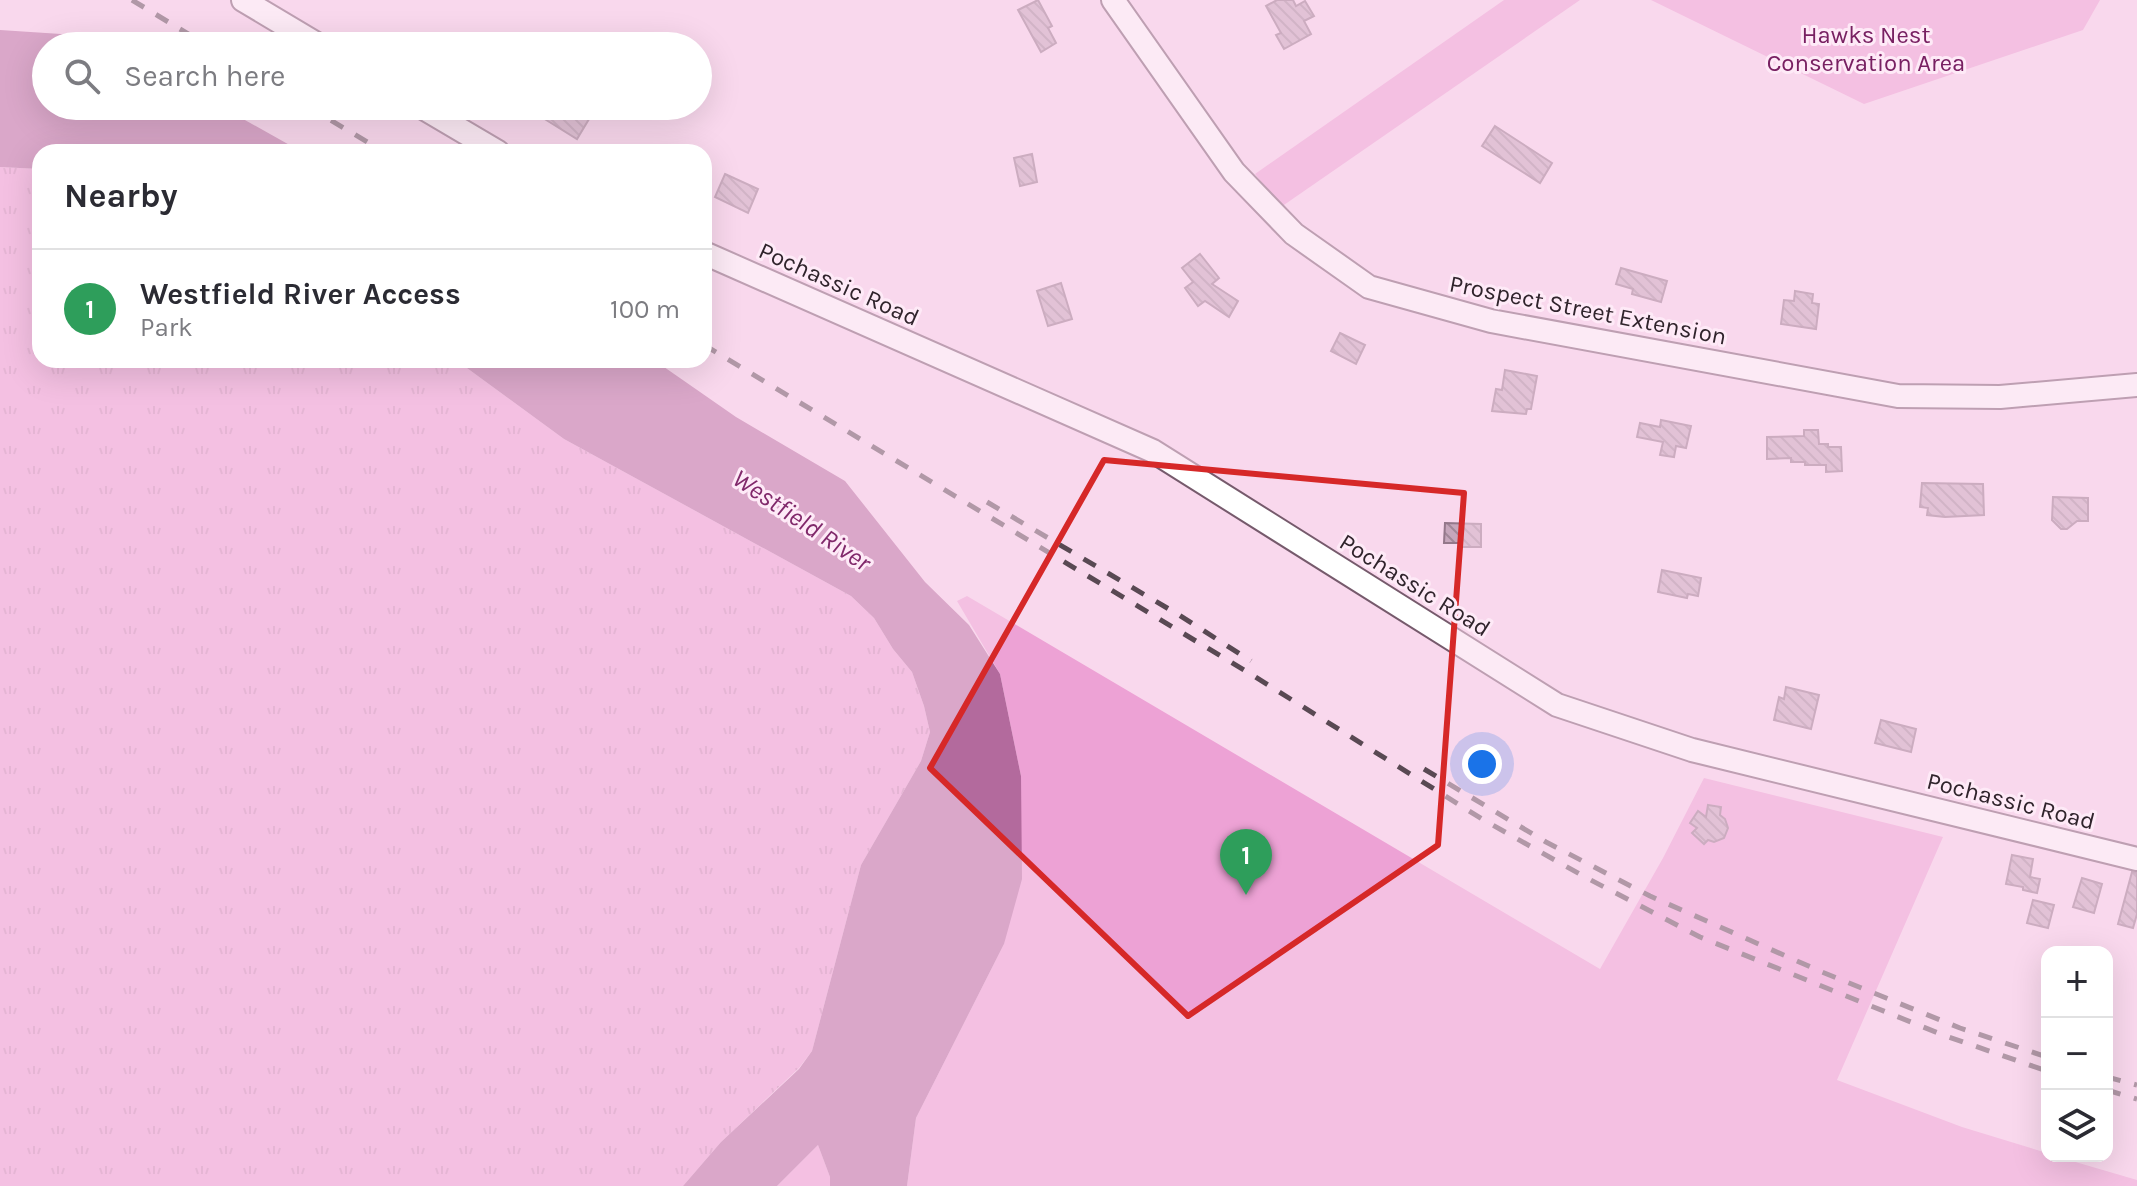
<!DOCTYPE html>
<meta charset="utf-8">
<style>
body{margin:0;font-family:Karla,sans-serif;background:#f2f2f3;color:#2b2b33}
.controls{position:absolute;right:24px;bottom:24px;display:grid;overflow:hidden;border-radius:16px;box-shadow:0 8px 32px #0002}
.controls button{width:72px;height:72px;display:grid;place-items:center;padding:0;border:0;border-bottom:2px solid #e1e1e2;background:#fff;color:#2b2b33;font:40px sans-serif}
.you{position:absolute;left:1482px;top:764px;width:28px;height:28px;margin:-20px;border:6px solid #fff;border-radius:50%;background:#1a73e8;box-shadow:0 0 0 12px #1a73e833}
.badge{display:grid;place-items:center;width:52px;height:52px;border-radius:50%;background:#1a73e8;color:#fff;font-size:26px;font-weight:700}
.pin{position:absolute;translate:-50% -66px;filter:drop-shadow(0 2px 4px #0008)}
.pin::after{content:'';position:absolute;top:42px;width:28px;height:24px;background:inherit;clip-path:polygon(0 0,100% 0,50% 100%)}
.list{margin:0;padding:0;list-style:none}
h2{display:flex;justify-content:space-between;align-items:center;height:104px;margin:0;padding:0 32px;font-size:34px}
h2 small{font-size:26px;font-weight:400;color:#7c7c81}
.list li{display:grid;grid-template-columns:52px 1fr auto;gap:24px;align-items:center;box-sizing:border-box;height:120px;padding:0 32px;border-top:2px solid #e1e1e2}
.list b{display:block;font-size:30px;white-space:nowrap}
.list p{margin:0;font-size:26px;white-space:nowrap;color:#7c7c81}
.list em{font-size:26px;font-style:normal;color:#7c7c81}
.icon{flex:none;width:44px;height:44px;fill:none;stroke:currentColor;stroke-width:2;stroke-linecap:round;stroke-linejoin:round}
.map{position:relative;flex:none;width:2137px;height:1186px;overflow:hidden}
.search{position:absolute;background:#fff;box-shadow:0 8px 32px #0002;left:32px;top:32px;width:680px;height:88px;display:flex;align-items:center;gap:20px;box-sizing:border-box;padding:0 28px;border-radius:44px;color:#7c7c81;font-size:30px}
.panel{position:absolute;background:#fff;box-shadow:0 8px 32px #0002;left:32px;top:144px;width:680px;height:224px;border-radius:24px}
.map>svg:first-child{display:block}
</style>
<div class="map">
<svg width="2137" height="1186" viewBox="0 0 2137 1186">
<defs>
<pattern id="grass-tufts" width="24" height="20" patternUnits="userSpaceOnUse" patternTransform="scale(2)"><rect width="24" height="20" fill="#eda2d5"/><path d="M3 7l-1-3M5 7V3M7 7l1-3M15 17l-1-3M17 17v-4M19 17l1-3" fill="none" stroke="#cc8bb7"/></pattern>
<pattern id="building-back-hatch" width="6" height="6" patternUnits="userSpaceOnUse" patternTransform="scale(2)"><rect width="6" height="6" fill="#c6a6bb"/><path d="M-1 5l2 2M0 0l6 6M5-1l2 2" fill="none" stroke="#a18798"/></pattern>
</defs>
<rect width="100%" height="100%" fill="#f9d8ed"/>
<path fill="url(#grass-tufts)" d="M0,167L40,169V360H456L564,439L851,596L874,618L893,649L912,672L924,706L930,732L921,761L861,865L812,1051L799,1068L721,1142L683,1186H0Z"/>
<g fill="#eda2d5">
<path d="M1504,0H1580L1281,207L1255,174Z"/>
<path d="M1651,0H2100L2083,30L1864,104Z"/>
<path d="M967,596L1600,969L1663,858L1704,778L1943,837L1837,1080L1962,1127L2047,1153V1156H2055L2137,1180V1186H907L916,1118L1004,944L1021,776L1000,674L957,601Z"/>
<path d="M818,1145L830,1177V1186H777Z"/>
</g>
<g fill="#b36a9d">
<path d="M0,30L61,34L101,46H46V106H220L302,152H40V169L0,167Z"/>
<path d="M456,360H654L736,417L845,481L925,582L969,625L1000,674L1021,776L1022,879L1004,944L916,1118L907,1186H830V1177L818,1145L777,1186H683L721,1142L799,1069L812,1051L861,865L921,761L930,732L924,706L912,672L893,649L874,618L851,596L564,439Z"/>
</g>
<g fill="url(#building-back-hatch)" stroke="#94778a" stroke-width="2">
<path d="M1038,0L1052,26L1048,28L1056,43L1041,52L1018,10Z"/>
<path d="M1277,0H1293L1296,6L1305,1L1314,16L1304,21L1311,34L1284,49L1276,35L1281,33L1266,6Z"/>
<path d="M550,106H567L589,119L577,139L543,118Z"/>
<path d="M1495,126L1552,163L1540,183L1482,146Z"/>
<path d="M1032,154L1037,182L1020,186L1014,158Z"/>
<path d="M725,174L758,189L748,213L715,197Z"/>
<path d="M1200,254L1219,278L1212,284L1238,301L1229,317L1205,301L1198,306L1185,288L1193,282L1182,268Z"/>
<path d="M1621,268L1667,281L1661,302L1632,294L1633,289L1616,284Z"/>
<path d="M1061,283L1072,319L1048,326L1037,291Z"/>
<path d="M1795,291L1813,294L1812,303L1819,304L1816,329L1781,324L1784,300L1794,301Z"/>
<path d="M1340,333L1365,345L1356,364L1331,351Z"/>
<path d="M1505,370L1537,376L1531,409H1527L1526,414L1492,411L1496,389L1502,390Z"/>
<path d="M1661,420L1691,426L1686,448L1676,446L1674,457L1660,455L1663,442L1637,437L1640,423L1660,427Z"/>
<path d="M1804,430H1818L1819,444H1828V447H1841L1842,471L1826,472V465H1805V462H1791V458L1767,459V437L1804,436Z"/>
<path d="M1922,483L1983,484L1984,515L1945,517L1927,515L1928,508L1920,507Z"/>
<path d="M2053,497L2088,498V521H2077L2067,529H2061L2052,520Z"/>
<path d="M1445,523L1481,524V547H1459V543H1444Z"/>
<path d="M1662,570L1701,578L1698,596L1688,594L1687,598L1658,592Z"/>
<path d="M1786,687L1819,695L1811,729L1774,720L1779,697L1784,699Z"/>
<path d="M1881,720L1916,729L1911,752L1875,743Z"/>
<path d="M1708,805L1721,807L1720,815L1725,819L1728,828L1724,838L1714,842L1708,840L1704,844L1692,833L1697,828L1690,823L1698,811L1706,817Z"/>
<path d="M2012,855L2033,859L2030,877L2040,879L2037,893L2023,890V887L2006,884Z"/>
<path d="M2132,872L2137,873V914L2133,928L2118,924Z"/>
<path d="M2082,878L2102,884L2094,913L2073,907Z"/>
<path d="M2033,900L2054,905L2048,928L2027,923Z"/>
</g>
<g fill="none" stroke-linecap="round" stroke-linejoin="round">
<defs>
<g id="minor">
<path d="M243,0L320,46"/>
<path d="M1113,0L1234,172L1294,234L1369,287L1491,321L1898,396L2000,397L2137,385"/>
<path d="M420,106L498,152"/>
<path d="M704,253L1153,451L1557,705L1692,750L2137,859"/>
</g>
</defs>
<use href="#minor" stroke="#765a6c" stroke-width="26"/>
<use href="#minor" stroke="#fff" stroke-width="22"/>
<g stroke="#594953" stroke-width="5" stroke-dasharray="14 14" stroke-linecap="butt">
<path d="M132,0L208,46"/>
<path d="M307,106L384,152"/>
<path d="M704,345L1249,673L1482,819L1585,877L1700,937L1943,1035L2047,1071"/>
<path d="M987,502L1179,615L1251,661"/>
<path d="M1424,769L1546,842L1650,896L1822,972L1960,1028L2047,1057"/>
<path d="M2107,1077L2137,1085"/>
<path d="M2107,1090L2137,1099"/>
</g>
</g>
<path d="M0 0H2137V1186H0ZM1104,460L1464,493L1438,845L1188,1016L930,768Z" fill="#f9d8ed" fill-opacity=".55" fill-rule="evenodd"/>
<path fill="none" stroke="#d62828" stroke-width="6" stroke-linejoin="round" d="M1104,460L1464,493L1438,845L1188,1016L930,768Z"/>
<g text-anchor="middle" stroke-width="6" stroke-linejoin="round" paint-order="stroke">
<g font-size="24" fill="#782062" stroke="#feeaf7">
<text x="1866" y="43">Hawks Nest<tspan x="1866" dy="28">Conservation Area</tspan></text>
</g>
<g font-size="24" fill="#30242c" stroke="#feeaf7">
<text transform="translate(839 284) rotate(24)" y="8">Pochassic Road</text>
<text transform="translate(1588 310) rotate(11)" y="8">Prospect Street Extension</text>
<text transform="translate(1415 585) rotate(32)" y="8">Pochassic Road</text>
<text transform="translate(2011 801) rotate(14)" y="8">Pochassic Road</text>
</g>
<g font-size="26" font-style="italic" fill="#81296b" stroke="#feeaf7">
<text transform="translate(802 520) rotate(34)" y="9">Westfield River</text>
</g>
</g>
</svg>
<div class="controls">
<button>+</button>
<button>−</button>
<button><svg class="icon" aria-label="layers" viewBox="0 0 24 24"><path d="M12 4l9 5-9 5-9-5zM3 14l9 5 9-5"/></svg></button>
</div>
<div class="you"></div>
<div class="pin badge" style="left:1246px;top:895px;background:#2e9e5b">1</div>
<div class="search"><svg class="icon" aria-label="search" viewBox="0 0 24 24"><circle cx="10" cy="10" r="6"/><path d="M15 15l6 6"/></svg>Search here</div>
<section class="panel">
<h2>Nearby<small></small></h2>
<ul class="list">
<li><span class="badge" style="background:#2e9e5b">1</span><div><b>Westfield River Access</b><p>Park</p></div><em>100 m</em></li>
</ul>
</section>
</div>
